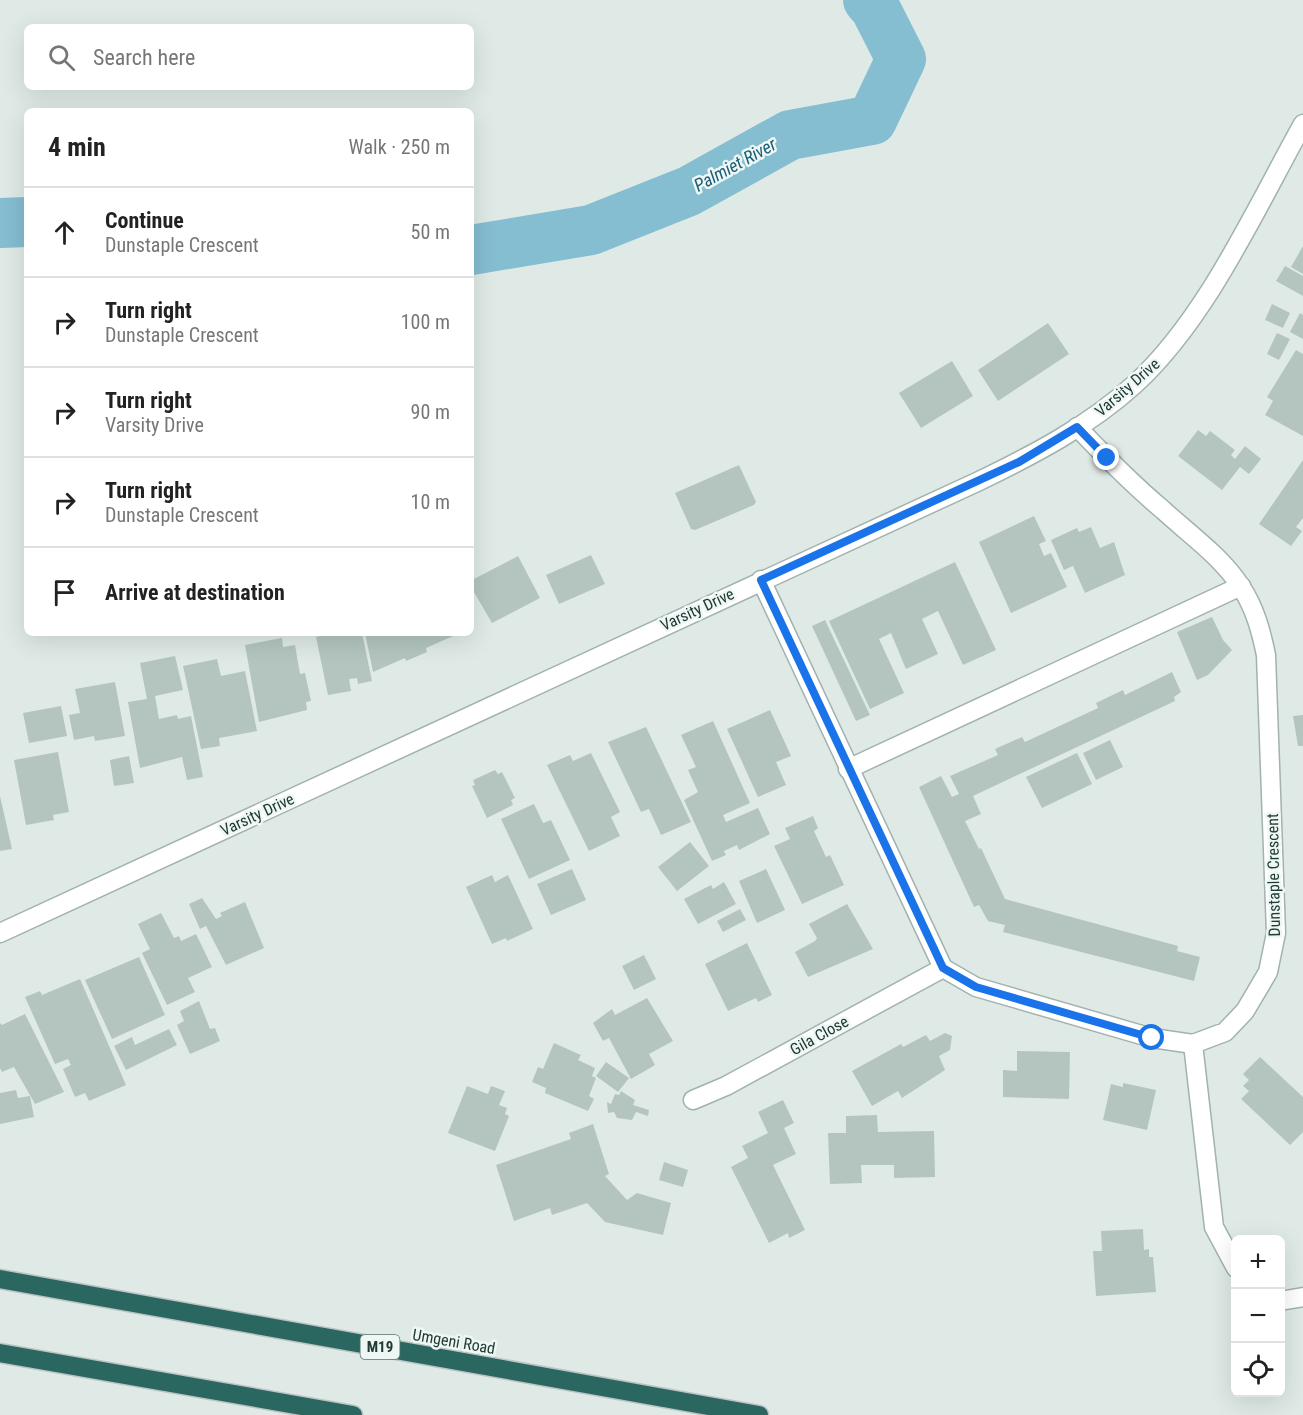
<!DOCTYPE html>
<meta charset="utf-8">
<style>
body{margin:0;font-family:"Roboto Condensed",sans-serif;background:#f6f6f6;color:#222}
.controls{position:absolute;right:18px;bottom:18px;display:grid;overflow:hidden;border-radius:9px;box-shadow:0 6px 24px #0002}
.controls button{width:54px;height:54px;display:grid;place-items:center;padding:0;border:0;border-bottom:2px solid #e0e0e0;background:#fff;color:#222;font:30px sans-serif}
.stop{position:absolute;width:18px;height:18px;margin:-14px;border:4px solid #1a73e8;border-radius:50%;background:#fff}
.stop.end{background:#1a73e8;border-color:#fff;box-shadow:0 2px 6px #0008}
.list{margin:0;padding:0;list-style:none}
h2{display:flex;justify-content:space-between;align-items:center;height:78px;margin:0;padding:0 24px;font-size:26px}
h2 small{font-size:20px;font-weight:400;color:#767676}
.list li{display:grid;grid-template-columns:39px 1fr auto;gap:18px;align-items:center;box-sizing:border-box;height:90px;padding:0 24px;border-top:2px solid #e0e0e0}
.list b{display:block;font-size:22px;white-space:nowrap}
.list p{margin:0;font-size:20px;white-space:nowrap;color:#767676}
.list em{font-size:20px;font-style:normal;color:#767676}
.icon{flex:none;width:33px;height:33px;fill:none;stroke:currentColor;stroke-width:2;stroke-linecap:round;stroke-linejoin:round}
.map{position:relative;flex:none;width:1303px;height:1415px;overflow:hidden}
.search{position:absolute;background:#fff;box-shadow:0 6px 24px #0002;left:24px;top:24px;width:450px;height:66px;display:flex;align-items:center;gap:15px;box-sizing:border-box;padding:0 21px;border-radius:9px;color:#767676;font-size:22px}
.panel{position:absolute;background:#fff;box-shadow:0 6px 24px #0002;left:24px;top:108px;width:450px;height:528px;border-radius:9px}
.map>svg:first-child{display:block}
</style>
<div class="map">
<svg width="1303" height="1415" viewBox="0 0 1303 1415">
<rect width="100%" height="100%" fill="#dfeae6"/>
<g fill="none" stroke-linecap="round" stroke-linejoin="round">
<g stroke="#85bdd1" stroke-width="50">
<path d="M0,223L27,222"/>
<path d="M471,250L591,230L689,191L790,135L872,120L901,59L875,8L868,0"/>
</g>
</g>
<g fill="#b4c5c0">
<path d="M1303,246V274L1291,267Z"/>
<path d="M1285,266L1303,276V296L1276,281Z"/>
<path d="M1272,304L1290,313L1283,328L1265,320Z"/>
<path d="M1300,313L1303,315V339L1290,332Z"/>
<path d="M1048,323L1069,354L998,401L978,370Z"/>
<path d="M1277,333L1290,339L1279,360L1267,354Z"/>
<path d="M1296,350L1303,354V436L1265,415L1273,401L1267,397Z"/>
<path d="M952,361L973,396L921,428L899,393Z"/>
<path d="M1198,430L1206,436L1210,431L1235,450L1231,455L1235,459L1245,446L1261,459L1249,474L1240,467L1222,490L1178,456Z"/>
<path d="M1303,460V518L1296,527L1302,531L1291,546L1259,524Z"/>
<path d="M739,465L756,502L754,505L695,530L691,529L675,493Z"/>
<path d="M1034,516L1046,541L1039,544L1044,556L1051,553L1067,587L1011,613L979,542Z"/>
<path d="M1091,527L1100,548L1114,542L1125,575L1085,593L1073,566L1064,570L1051,540L1077,528L1079,532Z"/>
<path d="M591,555L605,584L559,604L546,575Z"/>
<path d="M518,556L540,598L492,623L471,587V574L474,579Z"/>
<path d="M955,562L996,650L963,665L938,611L922,619L938,654L906,669L891,633L879,639L904,693L870,709L829,621Z"/>
<path d="M1212,617L1223,640L1232,650L1208,675L1197,680L1177,632Z"/>
<path d="M825,620L870,715L856,721L812,626Z"/>
<path d="M331,633H362L372,681L358,684L357,678L349,679L351,691L328,695L316,637Z"/>
<path d="M365,633H460L426,648L427,652L406,661L405,658L373,672Z"/>
<path d="M282,638L283,647L295,645L300,674L305,673L311,701L306,702L307,710L259,722L245,645Z"/>
<path d="M175,656L183,690L155,696L159,719L177,715L178,719L191,716L203,777L187,780L182,757L140,768L128,702L147,699L140,663Z"/>
<path d="M217,659L221,676L245,671L257,731L219,738L220,746L201,749L183,666Z"/>
<path d="M1172,672L1181,692L1174,697L1175,701L973,796L981,814L965,821L979,849L981,848L1005,899L1178,946L1177,951L1200,957L1194,981L1003,932L1005,925L988,921L979,905L974,907L919,787L941,776L952,797L959,794L950,776L998,755L995,749L1022,737L1025,742L1098,708L1096,703L1123,690L1125,695Z"/>
<path d="M115,682L125,736L95,741L94,736L74,740L69,715L80,713L75,689Z"/>
<path d="M61,706L67,736L29,743L23,713Z"/>
<path d="M770,710L791,756L776,762L786,785L758,797L727,729Z"/>
<path d="M1303,715V746H1298L1293,716Z"/>
<path d="M713,721L750,803L723,815L726,822L758,808L770,834L739,850L737,845L724,851L726,855L712,861L684,800L698,792L688,770L696,767L681,735Z"/>
<path d="M646,727L691,822L661,835L649,809L641,812L608,742Z"/>
<path d="M1110,740L1123,767L1096,780L1083,753Z"/>
<path d="M58,752L69,812L53,815L54,820L26,825L14,760Z"/>
<path d="M591,753L620,812L611,817L620,836L589,851L547,765L570,755L573,761Z"/>
<path d="M1077,753L1092,784L1042,808L1026,777Z"/>
<path d="M129,756L134,783L114,786L110,760Z"/>
<path d="M495,770L498,774L502,772L515,798L511,800L513,805L487,818L472,786L475,785L473,780Z"/>
<path d="M0,796L12,849L0,851Z"/>
<path d="M534,804L543,823L551,820L570,860L529,879L501,819Z"/>
<path d="M813,816L818,828L814,831L826,857L830,855L844,885L802,904L774,846L790,839L785,828Z"/>
<path d="M690,842L709,866L677,891L658,867Z"/>
<path d="M572,869L586,900L551,915L537,884Z"/>
<path d="M766,869L785,910L757,923L739,881Z"/>
<path d="M492,875L495,882L508,875L533,929L507,941L506,938L492,944L466,887Z"/>
<path d="M724,882L736,904L698,924L684,899L711,885L713,889Z"/>
<path d="M202,898L216,919L222,916L220,913L245,902L264,948L226,965L206,926L200,929L189,904Z"/>
<path d="M847,904L873,949L808,977L795,952L815,941L817,938L809,924Z"/>
<path d="M740,909L746,920L723,932L717,921Z"/>
<path d="M161,913L174,938L179,936L181,941L196,934L212,967L188,978L195,992L167,1005L142,953L150,949L138,924Z"/>
<path d="M747,943L772,995L758,1002L756,998L728,1011L705,964Z"/>
<path d="M644,955L656,979L634,990L622,966Z"/>
<path d="M139,957L165,1015L112,1039L85,980Z"/>
<path d="M80,979L126,1085L89,1101L85,1093L75,1097L63,1069L71,1065L68,1059L55,1064L25,997L40,991L42,995Z"/>
<path d="M647,998L673,1041L649,1054L655,1065L631,1079L609,1038L603,1041L593,1023L612,1009L615,1015Z"/>
<path d="M199,1001L210,1029L215,1028L220,1041L190,1054L177,1025L184,1021L180,1011Z"/>
<path d="M25,1014L64,1092L35,1104L14,1067L2,1072L0,1068V1023L2,1025Z"/>
<path d="M169,1029L177,1045L126,1070L114,1046L132,1037L135,1045Z"/>
<path d="M945,1033L952,1036L950,1050L939,1056L945,1070L902,1098L898,1091L872,1106L852,1071L901,1044L903,1047L926,1035L930,1041Z"/>
<path d="M554,1043L581,1055L578,1060L595,1068L592,1076L596,1078L589,1096L594,1099L588,1111L545,1093L546,1088L532,1082L538,1067L543,1069Z"/>
<path d="M1017,1051L1070,1052L1069,1099L1003,1097V1070L1017,1071Z"/>
<path d="M1260,1057L1303,1097V1132L1290,1145L1241,1099L1249,1091L1243,1086L1249,1080L1243,1074Z"/>
<path d="M606,1062L629,1078L618,1092L596,1076Z"/>
<path d="M1123,1083L1156,1090L1147,1130L1103,1120L1111,1084L1123,1087Z"/>
<path d="M467,1086L488,1094L491,1086L505,1091L499,1105L507,1108L505,1114L509,1116L495,1151L448,1133Z"/>
<path d="M16,1090L18,1098L30,1096L34,1117L0,1124V1093Z"/>
<path d="M621,1091L635,1100L633,1105L649,1110L648,1116L636,1112L632,1120L617,1118L614,1112L608,1113L607,1102L611,1104L615,1094L619,1095Z"/>
<path d="M783,1100L794,1123L784,1128L796,1154L773,1165L805,1230L789,1238L788,1233L769,1243L731,1167L748,1158L742,1146L768,1133L758,1112Z"/>
<path d="M877,1115L878,1132L934,1131L935,1177L894,1178V1165H861L862,1183L830,1184L828,1133H846V1116Z"/>
<path d="M593,1124L609,1174L605,1176L627,1200L637,1193L671,1203L663,1235L605,1222L587,1203L552,1215L550,1208L514,1221L496,1165L571,1139L569,1133Z"/>
<path d="M664,1162L688,1170L683,1187L659,1180Z"/>
<path d="M1143,1229L1144,1250L1149,1249V1257H1153L1156,1292L1096,1296L1093,1251H1102L1101,1231Z"/>
</g>
<g fill="none" stroke-linecap="round" stroke-linejoin="round">
<defs>
<g id="minor">
<path d="M761,580L943,968L976,987L1152,1038L1193,1044L1225,1032L1245,1011L1268,972L1276,933L1266,655C1261,631 1255,608 1241,587C1222,557 1189,534 1163,510C1132,484 1105,456 1077,427"/>
<path d="M848,769L1241,586"/>
<path d="M0,933L977,482C1033,455 1089,426 1135,384C1207,318 1256,208 1303,124"/>
<path d="M1193,1044L1214,1227L1236,1268"/>
<path d="M693,1100L726,1086L943,968"/>
<path d="M1280,1301L1303,1297"/>
</g>
<g id="highway">
<path d="M0,1279L759,1415"/>
<path d="M0,1353L353,1415"/>
</g>
</defs>
<use href="#minor" stroke="#a2b2ae" stroke-width="21"/>
<use href="#highway" stroke="#bcc4c3" stroke-width="21"/>
<use href="#minor" stroke="#fff" stroke-width="18"/>
<use href="#highway" stroke="#2b6761" stroke-width="18"/>
</g>
<g fill="none" stroke-linecap="round" stroke-linejoin="round">
<path stroke="#1a73e8" stroke-width="8" d="M1107,458L1077,427L1019,462L761,580L943,968L976,987L1152,1038"/>
</g>
<g text-anchor="middle" stroke-width="5" stroke-linejoin="round" paint-order="stroke">
<rect fill="#eff7f4" stroke="#5e736f" stroke-width="1.5" x="360.5" y="1335" width="39" height="24" rx="4.5"/>
<g font-size="15" font-weight="bold" fill="#203a36">
<text x="380" y="1352">M19</text>
</g>
<g font-size="16" fill="#203a36" stroke="#eff7f4">
<text transform="translate(1127 387) rotate(-41)" y="6">Varsity Drive</text>
<text transform="translate(697 609) rotate(-25)" y="6">Varsity Drive</text>
<text transform="translate(257 814) rotate(-25)" y="6">Varsity Drive</text>
<text transform="translate(1273 875) rotate(-91)" y="6">Dunstaple Crescent</text>
<text transform="translate(819 1035) rotate(-29)" y="6">Gila Close</text>
<text transform="translate(454 1341) rotate(10)" y="6">Umgeni Road</text>
</g>
<g font-size="18" font-style="italic" fill="#195d77" stroke="#eff7f4">
<text transform="translate(735 165) rotate(-29)" y="6">Palmiet River</text>
</g>
</g>
</svg>
<div class="controls">
<button>+</button>
<button>−</button>
<button><svg class="icon" aria-label="locate" viewBox="0 0 24 24"><circle cx="12" cy="12" r="6"/><path d="M12 2v4M12 18v4M2 12h4M18 12h4"/></svg></button>
</div>
<div class="stop" style="left:1152px;top:1038px"></div>
<div class="stop end" style="left:1107px;top:458px"></div>
<div class="search"><svg class="icon" aria-label="search" viewBox="0 0 24 24"><circle cx="10" cy="10" r="6"/><path d="M15 15l6 6"/></svg>Search here</div>
<section class="panel">
<h2>4 min<small>Walk · 250 m</small></h2>
<ul class="list">
<li><svg class="icon" aria-label="ahead" viewBox="0 0 24 24"><path d="M12 20V5M6 11l6-6 6 6"/></svg><div><b>Continue</b><p>Dunstaple Crescent</p></div><em>50 m</em></li>
<li><svg class="icon" aria-label="right" viewBox="0 0 24 24"><path d="M7 20v-9h11M14 6l5 5-5 5"/></svg><div><b>Turn right</b><p>Dunstaple Crescent</p></div><em>100 m</em></li>
<li><svg class="icon" aria-label="right" viewBox="0 0 24 24"><path d="M7 20v-9h11M14 6l5 5-5 5"/></svg><div><b>Turn right</b><p>Varsity Drive</p></div><em>90 m</em></li>
<li><svg class="icon" aria-label="right" viewBox="0 0 24 24"><path d="M7 20v-9h11M14 6l5 5-5 5"/></svg><div><b>Turn right</b><p>Dunstaple Crescent</p></div><em>10 m</em></li>
<li><svg class="icon" aria-label="arrive" viewBox="0 0 24 24"><path d="M6 21V4h12l-3 4 3 4H6"/></svg><div><b>Arrive at destination</b></div></li>
</ul>
</section>
</div>
